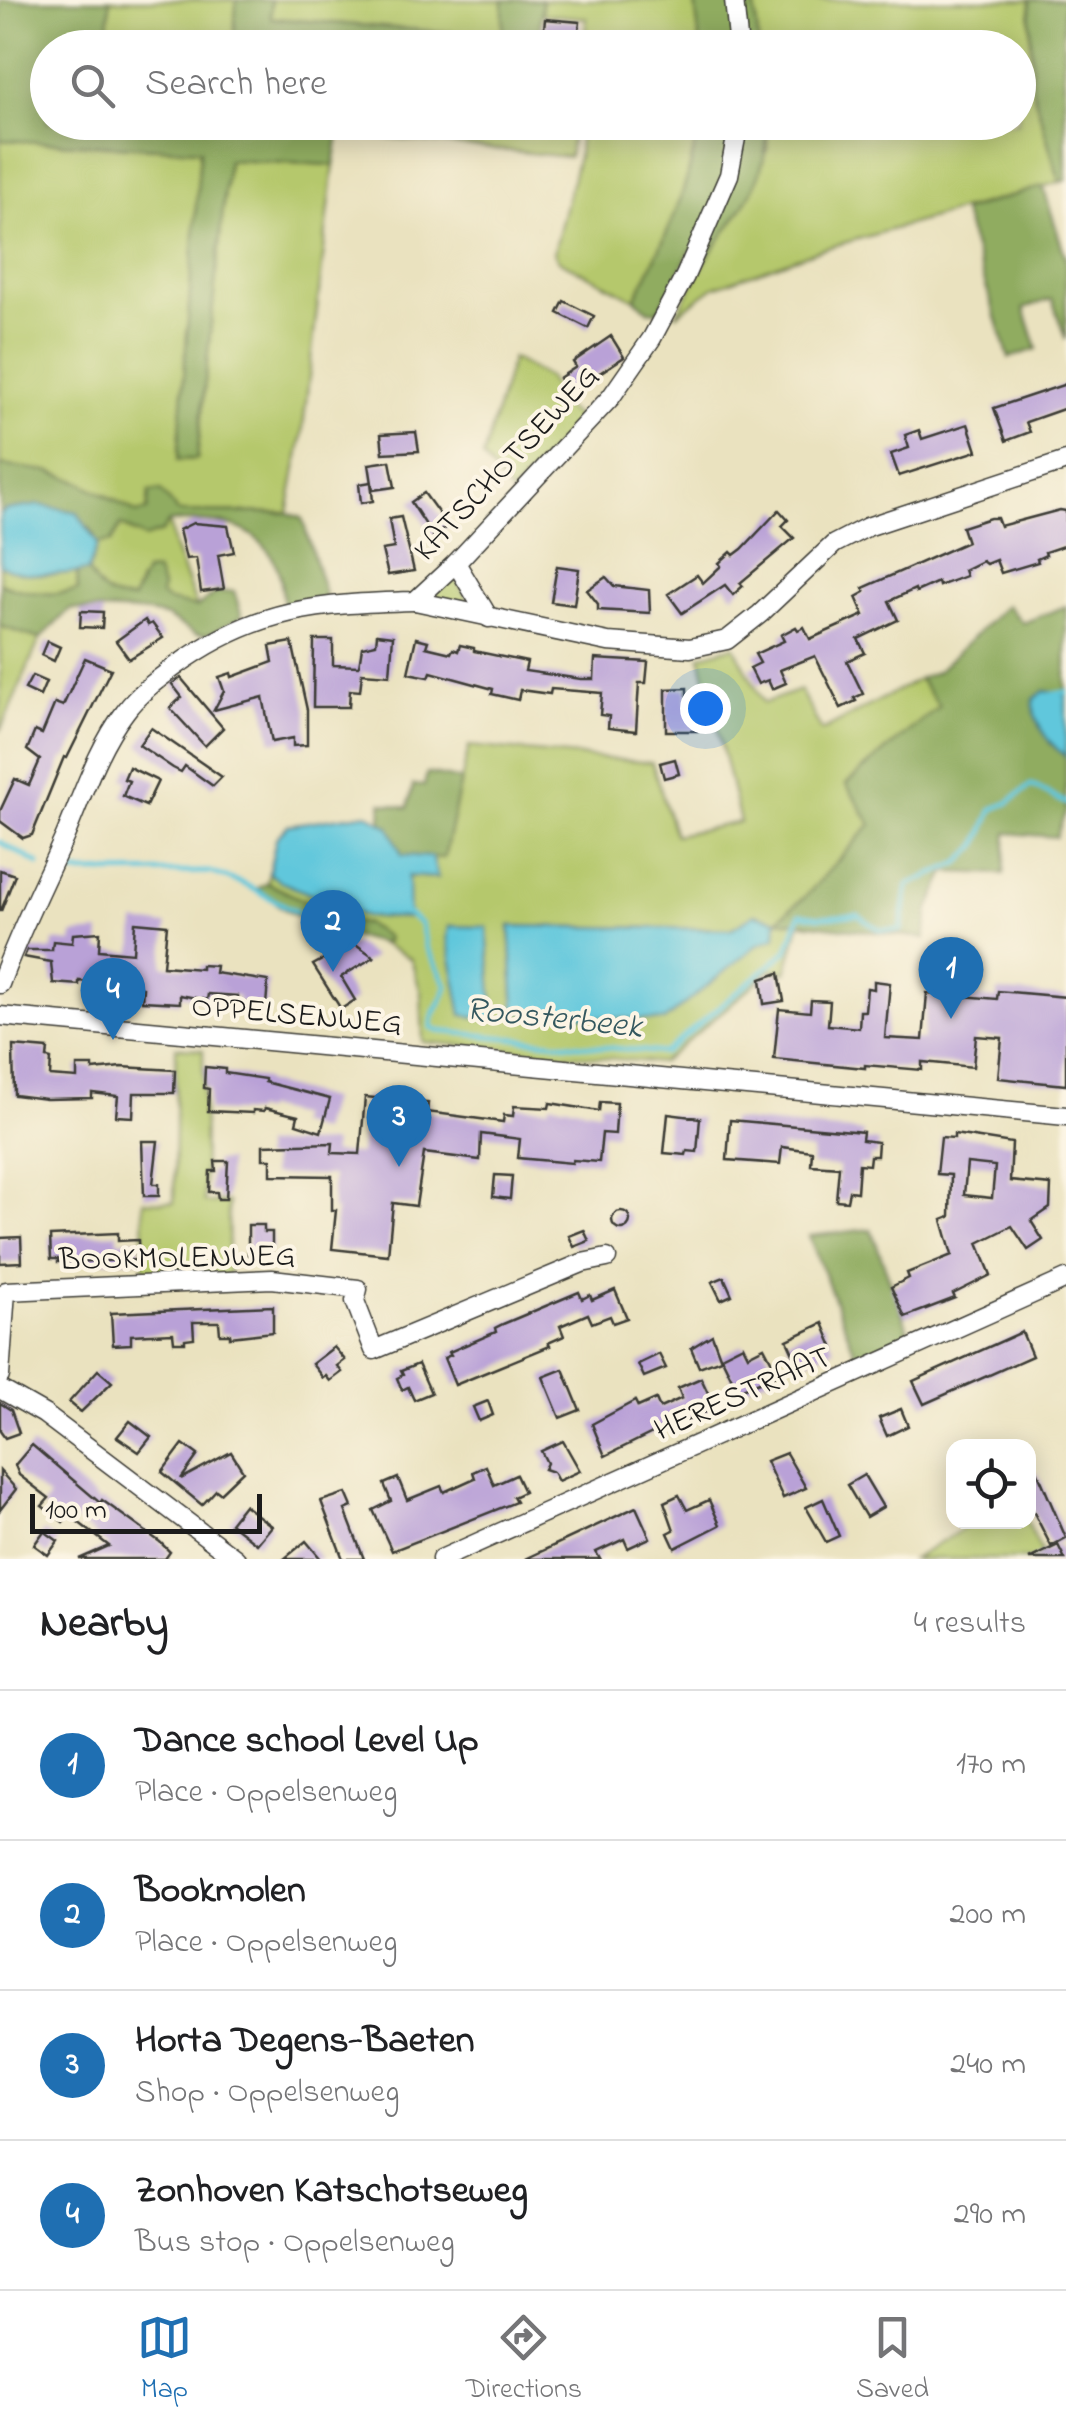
<!DOCTYPE html>
<meta charset="utf-8">
<style>
body{margin:0;font-family:"Indie Flower",sans-serif;background:#f6f6f6;color:#202124}
.controls{position:absolute;right:30px;bottom:30px;display:grid;overflow:hidden;border-radius:20px;box-shadow:0 5px 25px #0003}
.controls button{width:90px;height:90px;display:grid;place-items:center;padding:0;border:0;border-bottom:2px solid #e0e0e0;background:#fff;color:#202124;font:50px sans-serif}
.scale{position:absolute;left:30px;bottom:25px;width:232px;box-sizing:border-box;padding-left:10px;border:5px solid #1c1c1c;border-top:0;font-size:28px;line-height:35px;white-space:nowrap;color:#1c1c1c;-webkit-text-stroke:8px #fcf5e5;paint-order:stroke}
.you{position:absolute;left:705px;top:708px;width:35px;height:35px;margin:-25px;border:8px solid #fff;border-radius:50%;background:#1a73e8;box-shadow:0 0 0 15px #1a73e833}
.badge{display:grid;place-items:center;width:65px;height:65px;border-radius:50%;background:#1f6fb2;color:#fff;font-size:32px;font-weight:700}
.pin{position:absolute;translate:-50% -82px;filter:drop-shadow(0 2px 5px #0008)}
.pin::after{content:'';position:absolute;top:52px;width:35px;height:30px;background:inherit;clip-path:polygon(0 0,100% 0,50% 100%)}
.list{margin:0;padding:0;list-style:none}
h2{display:flex;justify-content:space-between;align-items:center;height:130px;margin:0;padding:0 40px;font-size:42px}
h2 small{font-size:32px;font-weight:400;color:#757577}
.list li{display:grid;grid-template-columns:65px 1fr auto;gap:30px;align-items:center;box-sizing:border-box;height:150px;padding:0 40px;border-top:2px solid #e0e0e0}
.list b{display:block;font-size:38px;white-space:nowrap}
.list p{margin:0;font-size:32px;white-space:nowrap;color:#757577}
.list em{font-size:32px;font-style:normal;color:#757577}
.icon{flex:none;width:55px;height:55px;fill:none;stroke:currentColor;stroke-width:2;stroke-linecap:round;stroke-linejoin:round}
.map{position:relative;flex:none;width:1066px;height:1559px;overflow:hidden}
.search{position:absolute;background:#fff;box-shadow:0 5px 25px #0003;left:30px;right:30px;top:30px;height:110px;display:flex;align-items:center;gap:25px;box-sizing:border-box;padding:0 35px;border-radius:55px;color:#757577;font-size:38px}
.sheet{height:730px;background:#fff}
nav{display:flex;justify-content:space-around;align-items:center;box-sizing:border-box;height:140px;border-top:2px solid #e0e0e0;background:#fff;font-size:28px;color:#757577}
nav a{display:grid;justify-items:center;gap:5px}
nav .on{color:#1f6fb2}
.map>svg:first-child{display:block}
</style>
<div class="map">
<svg width="1066" height="1559" viewBox="0 0 1066 1559">
<rect width="100%" height="100%" fill="#fcf5e5"/>
<filter id="ink" filterUnits="userSpaceOnUse"><feTurbulence type="fractalNoise" baseFrequency=".01" numOctaves="2"/><feDisplacementMap in="SourceGraphic" scale="20" xChannelSelector="R" yChannelSelector="G"/><feConvolveMatrix kernelMatrix="1 2 1 2 8 2 1 2 1" color-interpolation-filters="sRGB"/></filter>
<filter id="wash" filterUnits="userSpaceOnUse"><feTurbulence type="fractalNoise" baseFrequency=".0048" numOctaves="4" result="noise"/><feDisplacementMap in="SourceGraphic" scale="40" xChannelSelector="R" yChannelSelector="G"/><feGaussianBlur stdDeviation="2.25" result="paint"/><feColorMatrix in="noise" values="0 0 0 0 0 0 0 0 0 0 0 0 0 0 0 0 0 1.4 0 .05"/><feComposite in="paint" operator="in"/></filter>
<g filter="url(#wash)">
<rect width="100%" height="100%" fill="#eae2bf"/>
<g fill="#b5c86c" stroke="#687244" stroke-width="2.5" fill-rule="evenodd">
<path d="M110,0H236L234,47L107,48Z"/>
<path d="M271,0H503L504,37L270,18Z"/>
<path d="M542,0H695L700,47H585L586,18L542,14Z"/>
<path d="M754,0H1030L1032,88L1060,182L819,250L714,287L676,315L768,148L766,123L1018,122V48L759,47Z"/>
<path d="M341,122H572L573,123L569,157L339,133Z"/>
<path d="M580,123H698C691,188 664,242 635,299L558,260L554,252L578,156Z"/>
<path d="M0,140L200,150L179,460L197,459L228,160L334,165L302,436L288,513L177,512L148,506L147,511L137,513L106,495L0,465Z"/>
<path d="M512,358L548,378L564,407L580,419L511,494L483,458Z"/>
<path d="M169,522L174,547L197,607L169,602L140,581L133,599C110,601 99,591 88,571L98,544L111,542L121,525L135,534Z"/>
<path d="M0,565C21,577 54,575 77,572L78,590C53,597 24,593 0,583Z"/>
<path d="M452,574L472,605L471,608L430,595Z"/>
<path d="M0,626L40,639L0,732Z"/>
<path d="M734,646L764,703L800,690L822,731L919,679L939,706L846,784L872,824L805,897L778,919L800,923L786,972L771,970L661,1063L423,1042L421,993L411,959L380,943L387,941L366,924L348,921L267,883L269,873L281,882L366,917L408,876L437,878L432,857H444L469,746L652,763L675,835L740,822L700,656ZM510,926L731,929L776,937L515,1012Z"/>
<path d="M176,1047L203,1050L204,1202L228,1203L229,1275L144,1278L143,1201L174,1202Z"/>
<path d="M965,1522H1027L1045,1559H913L968,1526Z"/>
</g>
<g fill="#90ac60" stroke="#56643e" stroke-width="2.5">
<path d="M0,0H110L107,47L48,48V122L341,123L334,165L228,160L197,459L178,460L200,150L0,140Z"/>
<path d="M236,0H271V18L503,37V0H542L539,47H234Z"/>
<path d="M695,0H754L759,47H700Z"/>
<path d="M1030,0H1064C1062,61 1066,120 1066,181L1060,182L1032,88Z"/>
<path d="M698,123H766C771,180 736,216 705,260L691,250L658,312L649,311L635,299C664,242 691,188 698,123Z"/>
<path d="M1043,186L1066,259V340L1052,299L1024,308L1037,349L1009,358L962,211Z"/>
<path d="M0,465L48,471L80,482L137,513L147,511L149,492L160,490L178,512L288,513L302,518L326,597L284,606C282,594 282,578 277,567C258,520 211,519 169,522L162,532L144,538L121,525L111,542L98,544L90,528L5,510L0,515Z"/>
<path d="M88,571C99,591 110,601 133,599L145,572L156,571L162,587L161,596L169,601L197,607L217,592L234,591L242,617L206,635L195,634L167,617L146,612L70,609L40,639L0,626V583C23,593 53,597 78,590L77,572Z"/>
<path d="M1006,605L1023,623L1066,606V695L1044,691L1050,743L1066,757V811L1056,837L1007,833L1004,874L946,872L929,909L925,938L777,920L805,897L871,824L846,784L939,706L919,679L938,671Z"/>
<path d="M427,773L461,780L444,858L402,856L389,827L381,822L382,803L408,808L413,785L424,786Z"/>
<path d="M267,883L348,921L366,924L386,936L387,941L380,943C335,932 291,922 258,888Z"/>
<path d="M871,1229L911,1337L859,1362L809,1236Z"/>
</g>
<g fill="#60c7dc" stroke="#3e727c" stroke-width="2.5">
<path d="M39,505L77,512L98,544L88,571C61,574 24,579 0,565V515L5,510Z"/>
<path d="M1044,691L1066,695V757C1049,743 1031,723 1034,699Z"/>
<path d="M367,813L389,827L402,855L432,857L438,878L408,876L409,918L366,917L281,882L269,873L276,838L288,825Z"/>
<path d="M755,914L777,920L776,937L758,944L664,1021L515,1012L510,926L731,929Z"/>
<path d="M449,926L487,927L494,1020L462,1015L447,937Z"/>
</g>
<g fill="none" stroke-linecap="round" stroke-linejoin="round">
<g stroke="#60c7dc" stroke-width="5">
<path d="M1050,695L1066,692"/>
<path d="M0,842L39,864"/>
<path d="M61,873L210,872L242,883L320,924L327,898"/>
<path d="M404,911L421,924L426,947L447,985C444,1004 430,1011 432,1028L438,1031L664,1053L787,951L800,914L819,917L858,915L880,930H901L908,885L959,863L977,846L993,809L1008,803L1031,785L1066,803"/>
</g>
</g>
<g id="blocks">
<g fill="#b9a1d7" fill-rule="evenodd">
<path d="M545,19L580,22L577,48H542Z"/>
<path d="M564,301L594,316L588,328L558,313Z"/>
<path d="M611,336L624,357L569,393L559,378L576,367L573,362Z"/>
<path d="M1066,384V408L1026,422L1030,432L1006,441L994,408Z"/>
<path d="M968,424L977,451L899,476L891,454L909,448L905,435L919,430L922,439Z"/>
<path d="M416,432L419,451L383,453L381,434Z"/>
<path d="M390,461L395,487L373,490L369,464Z"/>
<path d="M371,482L373,501L361,503L359,484Z"/>
<path d="M424,493L448,526L433,536L411,502Z"/>
<path d="M779,510L788,520L782,526L794,538L740,583L743,586L733,595L725,585L682,613L668,594L697,575L703,583L721,566L719,563L731,552L734,555L742,549Z"/>
<path d="M1060,510L1066,511V545L1045,552L1046,555L1037,559L1038,562L1001,573L996,560L986,564L982,561L964,570L966,576L939,586L938,582L916,592L915,589L889,601L898,620L858,639L865,653L847,661L863,694L854,698L856,701L841,708L815,656L780,670L786,683L772,689L768,680L758,684L750,668L760,663L755,654L784,641L781,635L796,627L798,630L804,627L810,639L864,615L856,597L865,592L863,588L967,542L962,527L990,518H997L1000,526Z"/>
<path d="M401,517L414,571L388,575L382,550L394,548L389,519Z"/>
<path d="M193,523L228,526L234,552L218,555L224,589L201,592L196,558L186,559L179,530Z"/>
<path d="M557,566L579,569L574,605L551,602Z"/>
<path d="M606,577L614,586L649,590L650,613L598,610V604L587,590Z"/>
<path d="M81,611L103,612L102,628L80,627Z"/>
<path d="M145,620L148,625L152,623L163,638L129,659L116,641Z"/>
<path d="M377,634L393,636L390,675L362,673L360,691L350,690L349,707H313L314,640H333V665L359,666L362,647L376,644Z"/>
<path d="M416,638L428,641L426,647L451,653L453,649L458,651L460,645L474,648V651L527,662L525,671L581,679H594L595,659L648,662L646,683H639L636,731L608,728L609,716L600,715L602,693L551,689L550,694L520,690L518,700L492,694L493,689L431,672L429,677L408,673Z"/>
<path d="M47,641L60,647L54,661L41,655Z"/>
<path d="M292,642L307,710V745L293,746V738L272,742L263,697L214,710L224,691L219,677L231,673L232,677L273,662L270,646Z"/>
<path d="M85,658L111,669L67,758L64,757L32,835L23,838L0,821V811L15,779L29,785L40,760L27,750L35,731L42,734L55,703L63,706Z"/>
<path d="M32,676L46,682L40,696L25,689Z"/>
<path d="M181,678L223,728L205,746L170,708L182,697L172,684Z"/>
<path d="M687,688V702H697V731H666V689Z"/>
<path d="M151,728L170,741L222,777L213,786L185,766L181,772L173,768L139,745Z"/>
<path d="M675,759L679,774L664,778L660,763Z"/>
<path d="M129,767L158,781L146,806L123,796L129,781L124,779Z"/>
<path d="M0,870L15,875L1,911H0Z"/>
<path d="M135,922L167,925L163,966L201,969V965L216,966L215,973L268,981L266,1005L238,1002V996L208,994L207,1000L180,995V1003L142,1001L143,988L79,981V985L53,983L51,962L24,957L27,950H52L53,941L72,943L73,934L100,932L99,950L133,953Z"/>
<path d="M354,943L374,957L341,977L355,1000L341,1009L313,965Z"/>
<path d="M779,973L784,1001L764,1004L761,979Z"/>
<path d="M874,981L890,983L885,1038L923,1040L927,993L997,999L998,991L1066,997V1085L998,1078L1002,1038L976,1036L973,1067L922,1062V1070L865,1065V1068L774,1059L779,1009L810,1012L811,1000L830,1001L828,1025L859,1028L860,1011H865L867,988L874,989Z"/>
<path d="M13,1046L48,1049L47,1058L51,1059L50,1076L77,1078V1066H93V1070L121,1067L175,1070L174,1093H134L133,1117L116,1116L118,1096L92,1093V1098L46,1099L14,1095Z"/>
<path d="M205,1067L225,1069V1073L265,1079V1082L330,1099L321,1132L296,1124L298,1116L265,1108L264,1111L253,1110V1113L208,1111L209,1089L204,1088Z"/>
<path d="M365,1097L428,1103L427,1112L503,1122L504,1115L513,1116L514,1106L549,1108L550,1103L599,1111L600,1102L617,1103L615,1134L602,1133L599,1162L573,1160L572,1163L518,1158L520,1139L481,1134L480,1160L424,1153L416,1206L393,1203L388,1255L332,1249L336,1210H332V1176L271,1175V1159H263V1145L333,1143L332,1153L360,1154Z"/>
<path d="M668,1114L700,1118L697,1152L687,1151L686,1155L664,1153Z"/>
<path d="M730,1120L863,1132L862,1140L878,1142L877,1156H870L869,1165L859,1164L857,1192L849,1191L847,1201L836,1200L839,1167L811,1165L812,1151L782,1147L780,1164L727,1160Z"/>
<path d="M954,1134L1012,1143L1010,1181L1051,1185L1050,1208L1031,1221L1043,1240L1028,1250L1012,1226L978,1243L991,1275L953,1294L955,1298L905,1317L891,1287L909,1278L907,1273L952,1255L942,1220L950,1217L951,1175L937,1174L941,1137L954,1138ZM967,1163L995,1166L992,1198L964,1195Z"/>
<path d="M142,1141H158L153,1184H159V1196H144Z"/>
<path d="M215,1161H228L226,1199H218L217,1192H209L210,1171H216Z"/>
<path d="M495,1175L512,1176L510,1199L493,1197Z"/>
<circle cx="621" cy="1220" r="9"/>
<path d="M248,1225H264V1232H272V1250H265V1255H248Z"/>
<path d="M584,1230L589,1241L574,1247L569,1236Z"/>
<path d="M118,1233V1241L138,1240L139,1260L58,1262V1259H51L50,1236Z"/>
<path d="M21,1237L22,1262L0,1263V1238Z"/>
<path d="M724,1277L732,1295L721,1300L712,1282Z"/>
<path d="M615,1290L627,1318L613,1323L610,1316L592,1323L588,1314L560,1326L564,1336L548,1343L550,1346L455,1385L444,1358L451,1355L449,1352L496,1332L495,1328L503,1324L579,1292L582,1299L590,1295L592,1300Z"/>
<path d="M273,1306V1332L230,1337V1334H220L219,1322H193L194,1338L185,1339V1342H174L173,1333L131,1335V1344L113,1345L111,1313Z"/>
<path d="M823,1323L834,1349L798,1364L787,1340Z"/>
<path d="M1022,1332L1032,1356L924,1404L913,1381Z"/>
<path d="M712,1335L721,1359L699,1367L691,1348Z"/>
<path d="M743,1345L748,1355L764,1347L778,1374L738,1391L721,1356Z"/>
<path d="M334,1347L345,1360L337,1366L342,1372L330,1381L326,1376L323,1378L312,1364Z"/>
<path d="M659,1354L666,1368L644,1377L638,1364Z"/>
<path d="M418,1364L431,1393L414,1400L408,1387L402,1390L397,1378L403,1375L401,1371Z"/>
<path d="M563,1369L580,1410L560,1418L543,1377Z"/>
<path d="M98,1370L112,1382L81,1412L69,1402Z"/>
<path d="M701,1378L715,1408L682,1423L681,1419L605,1456L592,1424L635,1401L638,1407L656,1399L660,1408L682,1398L678,1388Z"/>
<path d="M488,1401L493,1415L479,1421L473,1407Z"/>
<path d="M0,1403L11,1410L19,1433L5,1438L0,1431Z"/>
<path d="M901,1409L908,1426L887,1436L879,1418Z"/>
<path d="M130,1421L151,1437L139,1452L117,1437Z"/>
<path d="M563,1441L580,1471L558,1481L553,1472L544,1469L547,1463L541,1451Z"/>
<path d="M183,1444L198,1455L181,1479L231,1452L243,1471L220,1493L216,1490L202,1505L162,1472Z"/>
<path d="M32,1445L100,1503L102,1500L160,1542L170,1552L165,1559H79L109,1546L69,1515L63,1522L42,1506L49,1498L19,1475L15,1465Z"/>
<path d="M786,1453L806,1488L783,1498L766,1461Z"/>
<path d="M486,1466L494,1485L516,1475L524,1492L513,1497L516,1502L392,1551L373,1510L391,1501L384,1484L398,1478L407,1500L441,1486L444,1492L475,1478L473,1472Z"/>
<path d="M0,1471L16,1489L0,1510Z"/>
<path d="M1038,1473L1066,1538L1051,1546L1028,1501V1478Z"/>
<path d="M864,1475L883,1507L866,1517L847,1485Z"/>
<path d="M346,1493L352,1507L345,1510L364,1559H343L321,1501Z"/>
<path d="M679,1495L687,1510L709,1500L720,1525L675,1548L668,1533L674,1530L664,1502Z"/>
<path d="M823,1499L839,1536L826,1542L806,1507Z"/>
<path d="M244,1505L272,1526L257,1544L230,1523Z"/>
<path d="M636,1507L650,1538L628,1548L624,1539L596,1552L600,1559H525Z"/>
<path d="M44,1531L58,1541L48,1555L34,1545Z"/>
<path d="M306,1541L321,1559H284Z"/>
<path d="M1058,1545L1065,1559H1029Z"/>
</g>
</g>
</g>
<g filter="url(#ink)">
<use href="#blocks" fill-opacity="0" stroke="#3b3a34" stroke-width="2.5"/>
<g fill="none" stroke-linecap="round" stroke-linejoin="round">
<defs>
<g id="minor">
<path d="M734,0L739,48"/>
<path d="M456,563L489,618"/>
<path d="M415,601L608,642L690,648L727,640L760,614L834,544L867,527L1066,461"/>
<path d="M0,984C18,934 43,885 65,836C82,796 98,747 125,712C138,694 158,679 176,666C257,607 319,604 415,601L456,563L611,397L652,338L685,276L729,175L739,122"/>
<path d="M0,1016L1066,1116"/>
<path d="M0,1376L6,1291L272,1279L358,1289L355,1301L374,1350L582,1263L607,1258"/>
<path d="M0,1389L44,1414L236,1559"/>
<path d="M441,1559L1066,1279"/>
</g>
</defs>
<use href="#minor" stroke="#3b3a34" stroke-width="21"/>
<use href="#minor" stroke="#fff" stroke-width="18"/>
</g>
</g>
<g text-anchor="middle" stroke-width="8" stroke-linejoin="round" paint-order="stroke">
<g font-size="32" fill="#1c1c1c" stroke="#fcf5e5">
<text transform="translate(505 462) rotate(-47)" y="11">KATSCHOTSEWEG</text>
<text transform="translate(297 1013) rotate(5)" y="11">OPPELSENWEG</text>
<text transform="translate(177 1256) rotate(-1)" y="11">BOOKMOLENWEG</text>
<text transform="translate(742 1392) rotate(-24)" y="11">HERESTRAAT</text>
</g>
<g font-size="35" font-style="italic" fill="#34585f" stroke="#fcf5e5">
<text transform="translate(554 1016) rotate(6)" y="12">Roosterbeek</text>
</g>
</g>
</svg>
<div class="controls">
<button><svg class="icon" aria-label="locate" viewBox="0 0 24 24"><circle cx="12" cy="12" r="6"/><path d="M12 2v4M12 18v4M2 12h4M18 12h4"/></svg></button>
</div>
<div class="scale">100 m</div>
<div class="you"></div>
<div class="pin badge" style="left:951px;top:1019px">1</div>
<div class="pin badge" style="left:333px;top:972px">2</div>
<div class="pin badge" style="left:399px;top:1167px">3</div>
<div class="pin badge" style="left:113px;top:1040px">4</div>
<div class="search"><svg class="icon" aria-label="search" viewBox="0 0 24 24"><circle cx="10" cy="10" r="6"/><path d="M15 15l6 6"/></svg>Search here</div>
</div>
<section class="sheet">
<h2>Nearby<small>4 results</small></h2>
<ul class="list">
<li><span class="badge">1</span><div><b>Dance school Level Up</b><p>Place · Oppelsenweg</p></div><em>170 m</em></li>
<li><span class="badge">2</span><div><b>Bookmolen</b><p>Place · Oppelsenweg</p></div><em>200 m</em></li>
<li><span class="badge">3</span><div><b>Horta Degens-Baeten</b><p>Shop · Oppelsenweg</p></div><em>240 m</em></li>
<li><span class="badge">4</span><div><b>Zonhoven Katschotseweg</b><p>Bus stop · Oppelsenweg</p></div><em>290 m</em></li>
</ul>
</section>
<nav>
<a class="on"><svg class="icon" aria-label="map" viewBox="0 0 24 24"><path d="M3 6l6-2 6 2 6-2v14l-6 2-6-2-6 2zM9 4v14M15 6v14"/></svg>Map</a>
<a><svg class="icon" aria-label="directions" viewBox="0 0 24 24"><path d="M12 3l9 9-9 9-9-9zM9 14v-3h6M13 9l2 2-2 2"/></svg>Directions</a>
<a><svg class="icon" aria-label="saved" viewBox="0 0 24 24"><path d="M7 4h10v16l-5-4-5 4z"/></svg>Saved</a>
</nav>
